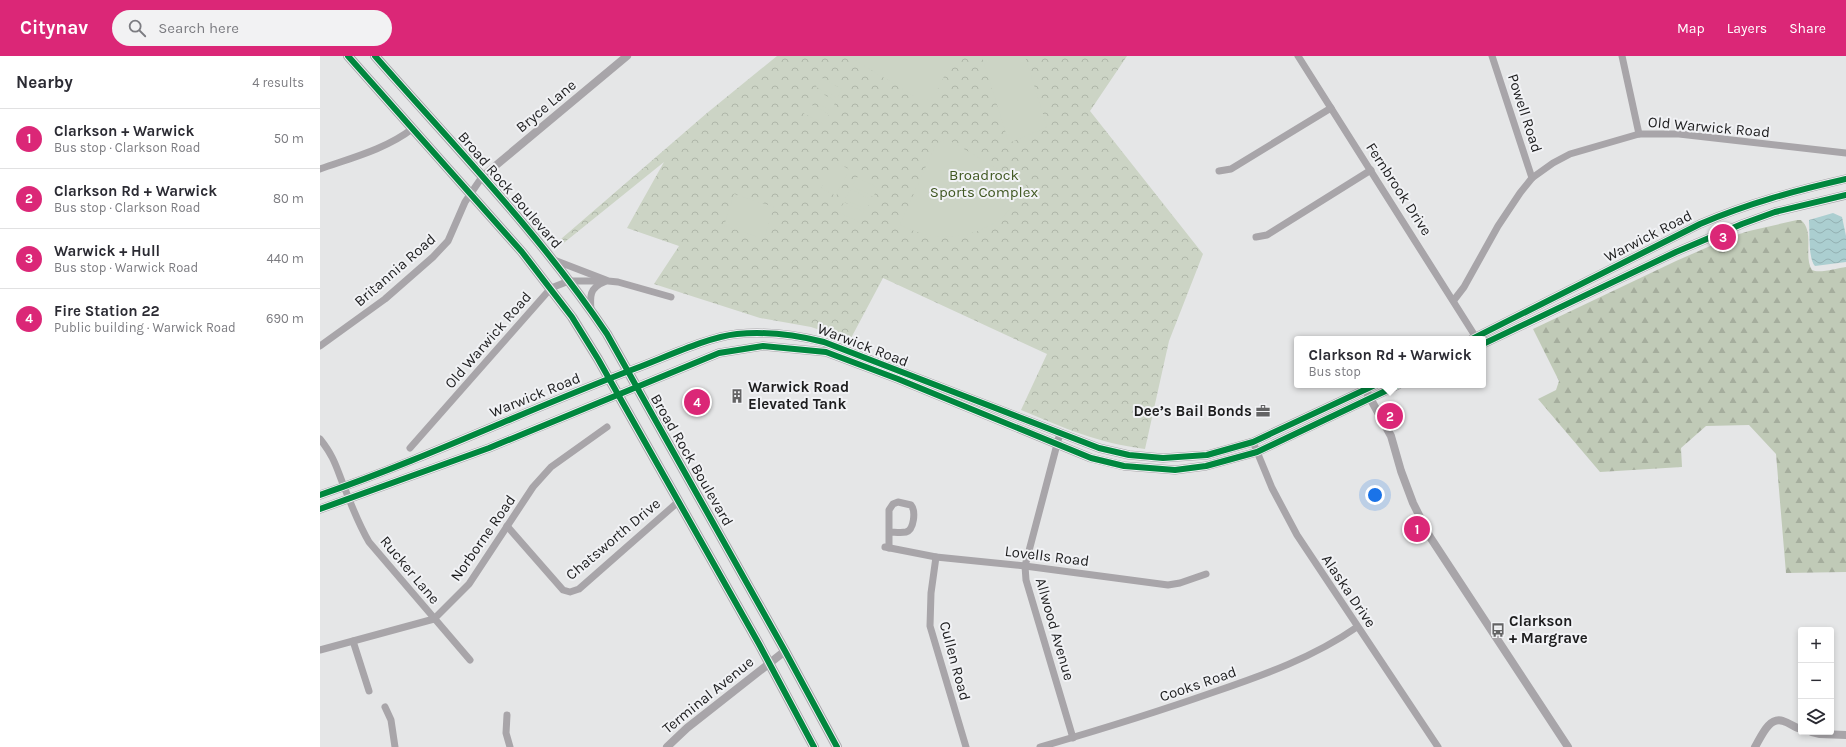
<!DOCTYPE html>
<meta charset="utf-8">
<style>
body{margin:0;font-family:Karla,sans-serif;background:#f2f2f3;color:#2b2b33}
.controls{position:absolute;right:12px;bottom:12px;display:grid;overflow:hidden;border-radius:4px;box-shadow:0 2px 6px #0003}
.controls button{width:36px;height:36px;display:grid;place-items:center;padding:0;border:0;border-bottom:1px solid #e1e1e2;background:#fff;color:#2b2b33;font:20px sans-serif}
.you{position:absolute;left:1055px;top:439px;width:14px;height:14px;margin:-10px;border:3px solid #fff;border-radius:50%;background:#1a73e8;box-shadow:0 0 0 6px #1a73e833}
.badge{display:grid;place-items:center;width:26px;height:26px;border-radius:50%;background:#db2777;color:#fff;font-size:13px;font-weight:700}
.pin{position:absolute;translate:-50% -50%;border:2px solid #fff;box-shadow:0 1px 4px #0006}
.popup{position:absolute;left:974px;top:280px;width:192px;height:52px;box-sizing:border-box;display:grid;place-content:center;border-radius:4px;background:#fff;filter:drop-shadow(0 1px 3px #0005);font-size:13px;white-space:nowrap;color:#7c7c81}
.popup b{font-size:15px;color:#2b2b33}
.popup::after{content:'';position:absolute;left:50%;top:100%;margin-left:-8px;border:8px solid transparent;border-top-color:#fff}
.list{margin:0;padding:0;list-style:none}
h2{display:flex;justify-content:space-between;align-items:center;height:52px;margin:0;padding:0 16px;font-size:17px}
h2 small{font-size:13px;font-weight:400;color:#7c7c81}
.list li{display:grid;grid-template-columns:26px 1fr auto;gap:12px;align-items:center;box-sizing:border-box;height:60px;padding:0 16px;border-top:1px solid #e1e1e2}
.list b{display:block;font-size:15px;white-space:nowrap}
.list p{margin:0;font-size:13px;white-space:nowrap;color:#7c7c81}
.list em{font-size:13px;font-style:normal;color:#7c7c81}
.icon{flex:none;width:22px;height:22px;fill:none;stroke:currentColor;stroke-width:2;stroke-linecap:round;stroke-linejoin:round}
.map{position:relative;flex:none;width:1526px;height:691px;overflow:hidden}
header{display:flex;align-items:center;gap:24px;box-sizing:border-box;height:56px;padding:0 20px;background:#db2777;color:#fff}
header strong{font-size:19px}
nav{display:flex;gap:22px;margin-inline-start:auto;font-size:14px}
.search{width:280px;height:36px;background:#f2f2f3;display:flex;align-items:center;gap:10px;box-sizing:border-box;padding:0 14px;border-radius:22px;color:#7c7c81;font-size:15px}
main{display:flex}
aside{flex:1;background:#fff}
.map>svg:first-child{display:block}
</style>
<header>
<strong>Citynav</strong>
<div class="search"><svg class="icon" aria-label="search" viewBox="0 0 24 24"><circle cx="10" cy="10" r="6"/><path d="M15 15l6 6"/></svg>Search here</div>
<nav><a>Map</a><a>Layers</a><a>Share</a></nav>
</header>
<main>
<aside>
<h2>Nearby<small>4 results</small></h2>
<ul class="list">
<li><span class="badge">1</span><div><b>Clarkson + Warwick</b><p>Bus stop · Clarkson Road</p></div><em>50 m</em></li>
<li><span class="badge">2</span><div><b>Clarkson Rd + Warwick</b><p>Bus stop · Clarkson Road</p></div><em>80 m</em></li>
<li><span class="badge">3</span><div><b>Warwick + Hull</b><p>Bus stop · Warwick Road</p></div><em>440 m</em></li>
<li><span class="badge">4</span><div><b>Fire Station 22</b><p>Public building · Warwick Road</p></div><em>690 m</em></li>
</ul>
</aside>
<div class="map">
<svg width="1526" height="691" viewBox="0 0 1526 691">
<defs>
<pattern id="forest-firs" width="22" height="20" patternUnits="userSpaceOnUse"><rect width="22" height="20" fill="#c0cab7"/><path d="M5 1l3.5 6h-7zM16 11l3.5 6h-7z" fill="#a5ad9d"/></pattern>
<pattern id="park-crowns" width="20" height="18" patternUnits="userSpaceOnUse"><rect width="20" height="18" fill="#ccd4c5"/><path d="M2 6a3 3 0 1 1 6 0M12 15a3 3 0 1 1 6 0" fill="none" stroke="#afb6a9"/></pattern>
<pattern id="water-waves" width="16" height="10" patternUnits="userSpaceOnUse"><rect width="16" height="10" fill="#abced0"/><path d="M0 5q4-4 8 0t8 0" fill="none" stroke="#93b0b2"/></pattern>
</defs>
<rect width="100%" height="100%" fill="#e5e6e7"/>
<path fill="url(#forest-firs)" d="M1477,164H1481C1495,176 1483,200 1492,214C1499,218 1517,212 1526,211V516L1466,517L1456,398L1429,369L1386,370L1361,392L1362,411L1280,416L1218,343L1236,334L1239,325L1213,273L1356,205L1413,180L1429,175Z"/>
<path fill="url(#park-crowns)" d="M457,0H807L770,55L883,198L849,285L825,393C778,387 744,372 701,354L727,298L563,222L530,284L491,271L440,262L334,228L359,190L307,172L344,106L235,194L234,189L387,57Z"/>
<g fill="#ccd4c5">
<path d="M528,0H634L615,39L608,44L599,43Z"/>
<path d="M666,0H705L727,71L689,87L662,1Z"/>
<path d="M502,22L522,33L517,42L496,31Z"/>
<path d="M495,34L516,45L511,55L490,44Z"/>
<path d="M488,47L509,58L504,68L483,57Z"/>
<path d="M626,84L630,85L706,129C690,169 645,188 604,178C596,176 588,173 580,169L614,92L617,87Z"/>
<path d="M514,106L529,113L516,140L501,132Z"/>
<path d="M537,121L558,132L553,141L532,130Z"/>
<path d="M531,133L551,144L546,154L525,143Z"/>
<path d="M414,138L454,151L444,183L404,170Z"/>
<path d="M524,146L545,157L540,167L519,156Z"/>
</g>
<path fill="url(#water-waves)" d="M1513,157L1522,161L1526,180V206L1495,210C1488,203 1490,176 1489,166V164Z"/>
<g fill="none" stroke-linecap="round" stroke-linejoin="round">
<g stroke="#a8a5a9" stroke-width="7">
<path d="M978,0L1157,283"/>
<path d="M1172,0L1212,122"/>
<path d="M1302,0L1319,78"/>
<path d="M0,113C31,102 66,93 92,73"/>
<path d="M899,115L911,113L1011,52"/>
<path d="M936,181L947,179L1051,114"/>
<path d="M234,204L286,224"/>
<path d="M1134,244L1144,231L1178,170L1200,137L1212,122L1233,107L1250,98L1319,78H1359L1526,97"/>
<path d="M271,255C270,241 269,232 284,226"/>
<path d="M0,290L65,243L113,201L128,185L145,146L162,121"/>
<path d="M740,377L705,510L706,524L753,682"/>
<path d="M0,383C15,402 16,411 25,433C32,451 39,469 49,486L150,604"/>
<path d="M933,386L952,432L977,479L1118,691"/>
<path d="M90,392L231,232L249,225H288L298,226L351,241"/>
<path d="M187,470L243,534L250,536L259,533L358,446"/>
<path d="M565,491L616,501L705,510L848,529L860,527L886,518"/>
<path d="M569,492V454L573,448L578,446L591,449C596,455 594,474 586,476C581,477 574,476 569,476"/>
<path d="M616,501L611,537L610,570L646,691"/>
<path d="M33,585L49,635"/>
<path d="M0,594L114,563L149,528L213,431L231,411L287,371"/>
<path d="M65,651L71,664L75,691"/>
<path d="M187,659L186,677L190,691"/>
<path d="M720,691C779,674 837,656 894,636C944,619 994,601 1037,571"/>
</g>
<g stroke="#a8a5a9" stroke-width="8">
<path d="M162,121L307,0"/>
<path d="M1045,333L1071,380L1081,415L1093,447L1110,481L1248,691"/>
<path d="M1492,676L1500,678L1526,679"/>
<path d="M347,691L367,672L465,595"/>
<path d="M1435,691C1441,681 1449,660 1463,665C1470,667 1475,672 1481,673"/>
</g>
<g stroke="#a7a4a8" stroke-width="9">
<path d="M1152,283L1380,168C1429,147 1474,135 1526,123"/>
<path d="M1163,288L1356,196L1422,168L1455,156L1526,139"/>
<path d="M0,439C107,402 209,353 314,313C344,302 387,281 417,278C447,275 476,279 504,286L779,392L809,399L843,402L887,399L933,386L1055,329"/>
<path d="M0,453L169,392L399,297L443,290L506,296L578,323L771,402L804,410L855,414L886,410L937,396L1078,329"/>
</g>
<g stroke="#aaa8ac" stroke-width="10">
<path d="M28,0L202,196L252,261L278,303L439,588L494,691"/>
<path d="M55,0C135,91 219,177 287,278L465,595L517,691"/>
</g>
<defs>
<g id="cycleway">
<path d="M28,0L202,196L252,261L278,303L439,588L494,691"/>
<path d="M55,0C135,91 219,177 287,278L465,595L517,691"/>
<path d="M1152,283L1380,168C1429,147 1474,135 1526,123"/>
<path d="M1163,288L1356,196L1422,168L1455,156L1526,139"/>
<path d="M0,439C107,402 209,353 314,313C344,302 387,281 417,278C447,275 476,279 504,286L779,392L809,399L843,402L887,399L933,386L1055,329"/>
<path d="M0,453L169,392L399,297L443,290L506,296L578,323L771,402L804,410L855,414L886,410L937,396L1078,329"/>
</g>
</defs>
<use href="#cycleway" stroke="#f1f2f5" stroke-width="8"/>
<use href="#cycleway" stroke="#00873e" stroke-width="6"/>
</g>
<defs>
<symbol id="building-bare" viewBox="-9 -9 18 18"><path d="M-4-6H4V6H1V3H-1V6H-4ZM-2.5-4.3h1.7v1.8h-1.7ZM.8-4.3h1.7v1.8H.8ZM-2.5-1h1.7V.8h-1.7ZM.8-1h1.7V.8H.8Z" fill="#636364" stroke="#f1f2f5" stroke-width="2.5" paint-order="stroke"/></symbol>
<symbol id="office-bare" viewBox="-9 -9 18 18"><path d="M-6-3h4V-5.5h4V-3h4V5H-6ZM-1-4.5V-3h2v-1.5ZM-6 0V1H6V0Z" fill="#636364" stroke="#f1f2f5" stroke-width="2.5" paint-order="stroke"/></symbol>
<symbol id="bus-bare" viewBox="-9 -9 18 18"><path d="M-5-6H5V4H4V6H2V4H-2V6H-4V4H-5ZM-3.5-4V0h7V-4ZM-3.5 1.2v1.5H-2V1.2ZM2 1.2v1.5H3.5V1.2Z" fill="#636364" stroke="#f1f2f5" stroke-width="2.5" paint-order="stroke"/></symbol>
</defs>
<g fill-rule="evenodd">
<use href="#building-bare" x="407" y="330" width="20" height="20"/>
<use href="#office-bare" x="933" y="345" width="20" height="20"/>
<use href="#bus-bare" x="1168" y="564" width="20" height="20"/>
</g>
<g text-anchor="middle" stroke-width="4" stroke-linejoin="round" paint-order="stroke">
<g font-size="15" fill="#1d1d1e" stroke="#f1f2f5">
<text transform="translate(226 50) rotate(-40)" y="5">Bryce Lane</text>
<text transform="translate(1205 57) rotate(72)" y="5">Powell Road</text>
<text transform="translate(1389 71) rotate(5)" y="5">Old Warwick Road</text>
<text transform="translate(1079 133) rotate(57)" y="5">Fernbrook Drive</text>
<text transform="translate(190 134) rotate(49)" y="5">Broad Rock Boulevard</text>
<text transform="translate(1328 180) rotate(-27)" y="5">Warwick Road</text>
<text transform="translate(75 214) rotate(-41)" y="5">Britannia Road</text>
<text transform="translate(168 284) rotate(-49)" y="5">Old Warwick Road</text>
<text transform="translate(543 289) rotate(21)" y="5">Warwick Road</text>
<text transform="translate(215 339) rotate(-22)" y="5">Warwick Road</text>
<text transform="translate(372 404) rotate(60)" y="5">Broad Rock Boulevard</text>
<text transform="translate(163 482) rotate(-55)" y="5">Norborne Road</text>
<text transform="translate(293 483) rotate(-40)" y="5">Chatsworth Drive</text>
<text transform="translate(727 500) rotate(7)" y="5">Lovells Road</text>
<text transform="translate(90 514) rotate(50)" y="5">Rucker Lane</text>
<text transform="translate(1029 535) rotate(56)" y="5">Alaska Drive</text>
<text transform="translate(735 573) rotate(74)" y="5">Allwood Avenue</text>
<text transform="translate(635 605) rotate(75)" y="5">Cullen Road</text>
<text transform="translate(878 628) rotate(-19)" y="5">Cooks Road</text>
<text transform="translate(388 639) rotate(-39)" y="5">Terminal Avenue</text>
</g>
<g font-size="15" fill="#415823" stroke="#f1f2f5">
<text x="664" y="124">Broadrock<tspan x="664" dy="17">Sports Complex</tspan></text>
</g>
<g font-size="15" font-weight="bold" fill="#1d1d1e" stroke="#f1f2f5" text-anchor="start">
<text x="428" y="336">Warwick Road<tspan x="428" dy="17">Elevated Tank</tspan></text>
<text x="932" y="360" text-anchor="end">Dee’s Bail Bonds</text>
<text x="1189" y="570">Clarkson<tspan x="1189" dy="17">+ Margrave</tspan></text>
</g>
</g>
</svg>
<div class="controls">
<button>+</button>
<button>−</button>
<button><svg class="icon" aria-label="layers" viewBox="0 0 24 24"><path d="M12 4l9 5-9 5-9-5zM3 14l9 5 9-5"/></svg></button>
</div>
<div class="you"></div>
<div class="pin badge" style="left:1097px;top:473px">1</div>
<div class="pin badge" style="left:1070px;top:360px">2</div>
<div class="popup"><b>Clarkson Rd + Warwick</b>Bus stop</div>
<div class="pin badge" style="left:1403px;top:181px">3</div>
<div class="pin badge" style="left:377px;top:346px">4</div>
</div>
</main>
